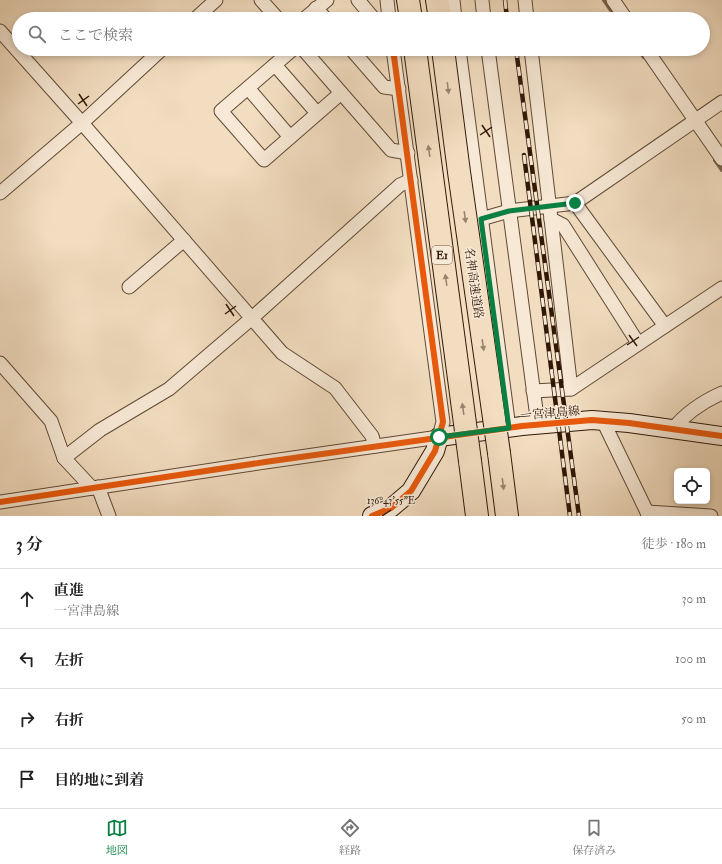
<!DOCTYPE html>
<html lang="ja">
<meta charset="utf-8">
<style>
body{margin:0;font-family:"IM FELL Double Pica","Noto Serif JP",serif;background:#f6f6f6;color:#222}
.controls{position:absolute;right:12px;bottom:12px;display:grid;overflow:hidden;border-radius:6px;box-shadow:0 2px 6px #0003}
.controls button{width:36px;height:36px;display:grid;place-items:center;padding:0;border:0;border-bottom:1px solid #e0e0e0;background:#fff;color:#222;font:20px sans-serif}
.stop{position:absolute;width:12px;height:12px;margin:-9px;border:3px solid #0b8043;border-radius:50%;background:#fff}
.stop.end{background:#0b8043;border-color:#fff;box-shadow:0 1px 4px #0008}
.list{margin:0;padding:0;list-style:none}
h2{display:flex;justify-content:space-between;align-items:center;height:52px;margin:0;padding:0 16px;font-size:17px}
h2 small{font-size:13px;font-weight:400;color:#767676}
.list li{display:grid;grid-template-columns:26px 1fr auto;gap:12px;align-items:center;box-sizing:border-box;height:60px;padding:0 16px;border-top:1px solid #e0e0e0}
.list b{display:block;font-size:15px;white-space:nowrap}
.list p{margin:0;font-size:13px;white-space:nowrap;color:#767676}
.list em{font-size:13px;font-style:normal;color:#767676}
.icon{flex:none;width:22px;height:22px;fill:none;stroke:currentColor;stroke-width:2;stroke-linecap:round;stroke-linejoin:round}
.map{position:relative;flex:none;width:722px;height:516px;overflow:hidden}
.search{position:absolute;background:#fff;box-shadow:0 2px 6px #0003;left:12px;right:12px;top:12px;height:44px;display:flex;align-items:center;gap:10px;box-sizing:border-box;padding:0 14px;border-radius:22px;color:#767676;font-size:15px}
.sheet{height:292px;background:#fff}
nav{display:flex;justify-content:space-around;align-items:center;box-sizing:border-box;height:56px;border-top:1px solid #e0e0e0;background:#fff;font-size:11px;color:#767676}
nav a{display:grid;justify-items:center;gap:2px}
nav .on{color:#0b8043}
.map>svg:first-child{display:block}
</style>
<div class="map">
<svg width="722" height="516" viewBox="0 0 722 516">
<rect width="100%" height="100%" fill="#f2ddc0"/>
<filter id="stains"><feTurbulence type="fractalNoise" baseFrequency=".005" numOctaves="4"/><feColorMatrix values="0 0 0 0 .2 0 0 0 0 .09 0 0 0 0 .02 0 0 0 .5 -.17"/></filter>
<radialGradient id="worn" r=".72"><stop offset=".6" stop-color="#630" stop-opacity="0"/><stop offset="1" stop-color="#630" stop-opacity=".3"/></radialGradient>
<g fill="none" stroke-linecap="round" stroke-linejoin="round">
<g stroke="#7d6650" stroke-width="4">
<path d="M604,0L617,19"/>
<path d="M638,49L644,57"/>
<path d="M715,160L722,170"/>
</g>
<defs>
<g id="minor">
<path d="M261,0L278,19"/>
<path d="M358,0L374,19"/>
<path d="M387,0L389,19"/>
<path d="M453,0L455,19"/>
<path d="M482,0L484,19"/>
<path d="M525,0L527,19"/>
<path d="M613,0L626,19"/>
<path d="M316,8L326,19"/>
<path d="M195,19L216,0"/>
<path d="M304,19L327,0"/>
<path d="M0,31L82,123L282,353L335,388L372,436L375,446"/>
<path d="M293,49L221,111L264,160L341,93"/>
<path d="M303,49L391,150L408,153"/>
<path d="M351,49L384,87L399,89"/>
<path d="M459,49L509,428"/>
<path d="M488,49L538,425"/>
<path d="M531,49L571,389L722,288"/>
<path d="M646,49L722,159"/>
<path d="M275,65L317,113"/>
<path d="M248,88L290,137"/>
<path d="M0,193L82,123L162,49"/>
<path d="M575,203L665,326"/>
<path d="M481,219L509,211L575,203L722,102"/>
<path d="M551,219L563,225L638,343"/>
<path d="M129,287L184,240"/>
<path d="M0,363L51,421L64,458L92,488"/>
<path d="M533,391L571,389"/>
<path d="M603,421L647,512"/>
<path d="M673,429C685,414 704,401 722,393"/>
<path d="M64,458L100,430L169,389L252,318L400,185L411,180"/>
<path d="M98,487L109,516"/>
<path d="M0,502L265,462L439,437L443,422L393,49"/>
<path d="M648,516L647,512L711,516"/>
</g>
<path id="secondary" d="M372,516L391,508L411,491L435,451L439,437L522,426L592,420L629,423L722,436"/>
<g id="motorway">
<path d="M408,0L411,19"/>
<path d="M437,0L440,19"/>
<path d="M499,453L507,516"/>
<path d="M470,461L477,516"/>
</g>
</defs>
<use href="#minor" stroke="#604935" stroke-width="15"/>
<use href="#secondary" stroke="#301807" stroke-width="20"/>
<use href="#motorway" stroke="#301807" stroke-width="24"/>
<use href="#minor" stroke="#f7e9d6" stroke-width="13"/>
<use href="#secondary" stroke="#f7e9d6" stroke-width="18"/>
<use href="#motorway" stroke="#f2ddc0" stroke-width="22"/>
<defs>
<g id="rail">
<path d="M505,0L507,19"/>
<path d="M516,49L579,516"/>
<path d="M524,155L570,516"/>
</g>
</defs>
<use href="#rail" stroke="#301807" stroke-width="4.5"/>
<use href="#rail" stroke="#f7e9d6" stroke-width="3" stroke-dasharray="9" stroke-linecap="butt"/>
<defs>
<g id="motorway-bridge">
<path d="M415,49L470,461"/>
<path d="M443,49L459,172L499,453"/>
</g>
</defs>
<use href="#motorway-bridge" stroke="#301807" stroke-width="24" stroke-linecap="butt"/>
<use href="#motorway-bridge" stroke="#f2ddc0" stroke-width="22"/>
<defs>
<g id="cycleway">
<path d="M0,502L265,462L522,426L592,420L629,423L722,436"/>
<path d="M372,516L391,508L411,491L435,451L443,422L393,49"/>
</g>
</defs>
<use href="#cycleway" stroke="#f7e9d6" stroke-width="8"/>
<use href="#cycleway" stroke="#e8590c" stroke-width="6"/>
</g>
<defs><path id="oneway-solid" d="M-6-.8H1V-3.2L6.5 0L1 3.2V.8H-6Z"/></defs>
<g fill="#9b846d">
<use href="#oneway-solid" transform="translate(448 88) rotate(83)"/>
<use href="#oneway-solid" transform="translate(429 151) rotate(-98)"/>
<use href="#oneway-solid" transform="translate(465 217) rotate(82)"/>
<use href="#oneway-solid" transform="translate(446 280) rotate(-98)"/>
<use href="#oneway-solid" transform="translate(483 345) rotate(82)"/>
<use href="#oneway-solid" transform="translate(463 409) rotate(-98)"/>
<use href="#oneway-solid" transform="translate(503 484) rotate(83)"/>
</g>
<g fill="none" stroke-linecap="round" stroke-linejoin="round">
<path stroke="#0b8043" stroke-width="5" d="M439,437L509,428L481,219L509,211L575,203"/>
</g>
<path fill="none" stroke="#301807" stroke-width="1.5" d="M79,94L87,106M78,104L89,96M482,125L490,137M480,135L492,127M226,304L234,316M225,314L236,306M629,335L637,346M627,345L639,337M382,516L391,510"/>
<g text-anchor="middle" stroke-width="3" stroke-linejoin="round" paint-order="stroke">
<rect fill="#f7e9d6" stroke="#6c5745" stroke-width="1" x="432" y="246" width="20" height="18" rx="3"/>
<g font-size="11" font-weight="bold" fill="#301807">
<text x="442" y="259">E1</text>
</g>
<g font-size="12" fill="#301807" stroke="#f7e9d6">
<text transform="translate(474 283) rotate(82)" y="4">名神高速道路</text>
<text transform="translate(550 413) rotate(-5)" y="4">一宮津島線</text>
</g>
</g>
<g font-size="10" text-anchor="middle" fill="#301807" stroke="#f7e9d6" stroke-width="3" stroke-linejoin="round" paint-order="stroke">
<text x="391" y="504">136°43'55"E</text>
</g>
<rect width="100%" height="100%" filter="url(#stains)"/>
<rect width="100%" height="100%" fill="url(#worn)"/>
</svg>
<div class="controls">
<button><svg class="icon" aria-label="locate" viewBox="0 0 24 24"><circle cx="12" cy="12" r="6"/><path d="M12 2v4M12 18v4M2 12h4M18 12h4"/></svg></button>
</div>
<div class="stop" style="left:439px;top:437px"></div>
<div class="stop end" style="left:575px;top:203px"></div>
<div class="search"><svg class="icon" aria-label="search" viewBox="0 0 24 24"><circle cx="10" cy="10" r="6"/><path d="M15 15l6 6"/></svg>ここで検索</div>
</div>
<section class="sheet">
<h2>3 分<small>徒歩 · 180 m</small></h2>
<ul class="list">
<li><svg class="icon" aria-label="ahead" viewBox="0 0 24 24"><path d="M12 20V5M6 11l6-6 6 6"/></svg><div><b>直進</b><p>一宮津島線</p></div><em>30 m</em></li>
<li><svg class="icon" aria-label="left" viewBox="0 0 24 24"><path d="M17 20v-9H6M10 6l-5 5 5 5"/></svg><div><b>左折</b></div><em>100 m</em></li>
<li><svg class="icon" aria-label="right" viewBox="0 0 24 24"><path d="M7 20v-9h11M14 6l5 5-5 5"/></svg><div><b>右折</b></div><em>50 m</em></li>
<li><svg class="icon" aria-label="arrive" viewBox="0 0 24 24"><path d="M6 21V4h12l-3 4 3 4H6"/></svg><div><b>目的地に到着</b></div></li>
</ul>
</section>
<nav>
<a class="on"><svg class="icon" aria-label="map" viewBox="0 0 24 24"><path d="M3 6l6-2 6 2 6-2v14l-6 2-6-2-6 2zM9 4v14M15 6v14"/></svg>地図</a>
<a><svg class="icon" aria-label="directions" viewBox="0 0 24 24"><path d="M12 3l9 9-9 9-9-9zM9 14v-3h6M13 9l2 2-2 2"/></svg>経路</a>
<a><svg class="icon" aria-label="saved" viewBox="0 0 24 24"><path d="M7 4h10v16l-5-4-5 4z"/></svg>保存済み</a>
</nav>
